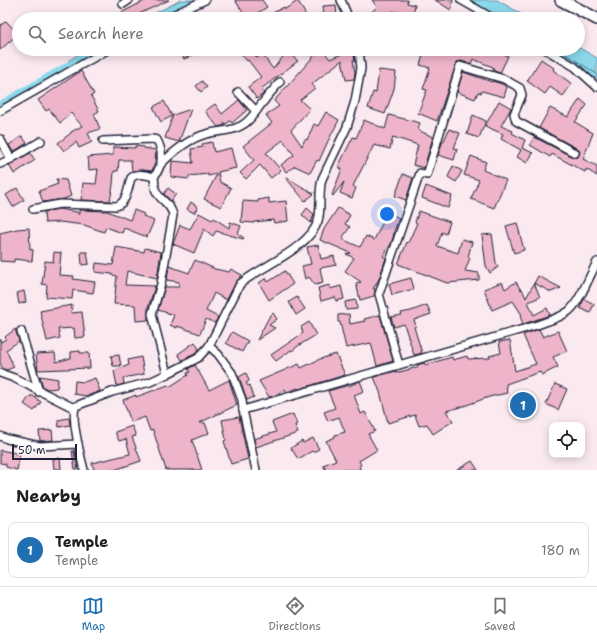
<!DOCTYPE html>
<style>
body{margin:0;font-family:"Shantell Sans",sans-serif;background:#f2f2f2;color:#202124}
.controls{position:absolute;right:12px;bottom:12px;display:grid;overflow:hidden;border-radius:8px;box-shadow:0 2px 10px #0003}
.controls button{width:36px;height:36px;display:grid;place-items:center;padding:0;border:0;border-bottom:1px solid #e0e0e0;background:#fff;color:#202124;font:20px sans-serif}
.scale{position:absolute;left:12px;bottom:10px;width:65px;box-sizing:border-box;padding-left:4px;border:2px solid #22223b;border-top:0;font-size:11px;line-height:14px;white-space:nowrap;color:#22223b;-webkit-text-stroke:3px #fff;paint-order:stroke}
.you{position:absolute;left:387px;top:214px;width:14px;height:14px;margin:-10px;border:3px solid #fff;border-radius:50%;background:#1a73e8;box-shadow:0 0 0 6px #1a73e833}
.badge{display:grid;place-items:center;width:26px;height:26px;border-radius:50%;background:#1f6fb2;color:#fff;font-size:13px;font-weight:700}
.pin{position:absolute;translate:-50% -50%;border:2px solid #fff;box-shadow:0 1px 4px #0006}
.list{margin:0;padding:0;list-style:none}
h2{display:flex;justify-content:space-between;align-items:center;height:52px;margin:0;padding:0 16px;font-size:17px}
h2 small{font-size:13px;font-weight:400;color:#757577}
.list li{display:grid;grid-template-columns:26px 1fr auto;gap:12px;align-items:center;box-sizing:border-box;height:56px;margin:0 8px 8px;padding:0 8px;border:1px solid #e0e0e0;border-radius:8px}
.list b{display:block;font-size:15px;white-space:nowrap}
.list p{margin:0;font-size:13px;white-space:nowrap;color:#757577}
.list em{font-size:13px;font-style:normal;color:#757577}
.icon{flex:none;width:22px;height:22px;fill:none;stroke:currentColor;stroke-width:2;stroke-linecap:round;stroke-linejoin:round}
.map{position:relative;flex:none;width:597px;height:470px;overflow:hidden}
.search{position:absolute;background:#fff;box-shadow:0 2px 10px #0003;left:12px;right:12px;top:12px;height:44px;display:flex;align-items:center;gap:10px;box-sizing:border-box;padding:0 14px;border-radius:22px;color:#757577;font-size:15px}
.sheet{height:116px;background:#fff}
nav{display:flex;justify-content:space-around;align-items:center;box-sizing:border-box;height:56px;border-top:1px solid #e0e0e0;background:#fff;font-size:11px;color:#757577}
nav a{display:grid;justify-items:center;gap:2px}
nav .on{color:#1f6fb2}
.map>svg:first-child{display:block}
</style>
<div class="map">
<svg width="597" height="470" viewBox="0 0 597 470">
<rect width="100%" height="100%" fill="#fae9ef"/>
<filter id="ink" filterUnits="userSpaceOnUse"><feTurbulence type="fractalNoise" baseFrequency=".025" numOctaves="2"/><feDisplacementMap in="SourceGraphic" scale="8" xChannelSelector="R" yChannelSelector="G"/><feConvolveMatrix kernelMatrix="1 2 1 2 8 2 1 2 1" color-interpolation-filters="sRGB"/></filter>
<g filter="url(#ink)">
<g fill="#8bd8eb" stroke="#618fa5">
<path d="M181,0H197L162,19H144Z"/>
<path d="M466,0H497L530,19H499Z"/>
<path d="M578,47L597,58V79L551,49H578Z"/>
<path d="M87,49H106L70,68L68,61Z"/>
</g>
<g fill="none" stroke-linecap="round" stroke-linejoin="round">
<path stroke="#4c6b81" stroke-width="1" d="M558,49L597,74"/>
<path stroke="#8bd8eb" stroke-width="9" d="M0,106L99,49"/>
</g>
<g fill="#eeb5ca" stroke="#22223b">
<path d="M146,0H169L128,19H121L119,14Z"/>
<path d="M235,0H262L267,7L253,16L255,19H247Z"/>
<path d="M372,0H408L407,3L415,5L412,18L393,11L388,19H364L377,7Z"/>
<path d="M435,0H453L451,10Z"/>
<path d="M298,1L308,19H296L294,16L289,19H274L271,14L284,7L285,9Z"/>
<path d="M336,5L337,19H324L323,6Z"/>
<path d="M6,21L18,34L0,50V26Z"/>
<path d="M179,49H207L184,59Z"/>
<path d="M237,49H251L257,58L262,54L273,69L287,52L298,61L261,89L264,93L257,99L248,87L261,77L248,60L247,61Z"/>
<path d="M320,49H322L330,59L353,49L355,60H353L355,72L354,79L346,80L342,60L312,84L315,88L300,100L310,109L291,130L302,146L305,139L307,140L314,124L318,126L326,112L339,120L328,141L319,161L317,160L310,173L295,166L286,172L281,165L294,155L283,140L266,153L281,170L271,178L260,165L246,179L240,173L254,160L243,146L272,123L266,115L279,106L274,101Z"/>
<path d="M425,49H498L497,51L508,56L500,73L494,71L493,67L473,59L471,64L461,61L457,62L437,121L418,113L427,90L423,89L430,68L420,65Z"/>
<path d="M541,59L554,68L553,70L572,84L563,96L550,87L545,94L527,81Z"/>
<path d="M379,70L396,72L394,89L385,114L368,108L373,92L376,93Z"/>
<path d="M81,71L94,94L91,96L99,111L94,114L100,129L88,133L92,142L79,148L76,142L64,151L58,143L71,133V132L82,126L71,113L60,123L49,109L46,111L38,100Z"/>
<path d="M463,72L492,82V81L502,84L507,87L504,97L482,91L481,93L478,92L475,99L457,92Z"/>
<path d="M202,81L207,87L201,92L196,86Z"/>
<path d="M580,99L587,105L575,122L593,133L583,159L597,166V176L586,169L585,172L552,154L550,157L530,145L534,137L573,157H578L580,152L578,149L539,128L550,108L568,117Z"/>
<path d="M239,100L247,110L232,123L230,121L226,124L224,122L225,125L218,127L205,111L215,104L222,114Z"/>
<path d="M164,101L172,116L161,122L153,107Z"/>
<path d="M499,101L511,108L501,126L513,131L512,133L525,140L522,148L533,153L527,163L517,157L521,150L501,139L503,134L485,126Z"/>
<path d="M191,109L179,142L165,138L173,115Z"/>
<path d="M389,115L420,123L418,130L433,137L424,168L413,165L418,145L393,137L390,149L374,145L353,186L356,188L352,198L340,193L344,182L333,196L332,195L342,169L338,167L353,137L356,138L364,120L385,129Z"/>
<path d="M473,115L486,121L479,138L467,134Z"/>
<path d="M449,129L460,133L454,148L457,149L454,160L438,155L443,141H444Z"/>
<path d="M22,136L27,143L13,152L9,145Z"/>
<path d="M212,142L214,152L231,148L236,168L218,172L220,182L231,188L221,207L204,199L217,174L208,176V174L189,176V179L171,177L172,161L193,163L191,149L203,147L202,144Z"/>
<path d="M135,146L144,147V148L156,150L155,163L152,171L142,170L132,171L131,160H119L118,171H114L113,185L110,201L81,200L83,183L96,184L98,169L89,170L88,157L113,155V147L135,148Z"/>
<path d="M30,153L35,160L14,174L9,165Z"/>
<path d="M471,156L486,162L483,170L506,180L494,208L471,199L479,180L464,175Z"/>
<path d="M453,166L462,171L456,182L448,177Z"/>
<path d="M403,174L413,178L406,200L395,196Z"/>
<path d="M286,177L314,194L305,201L286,178Z"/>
<path d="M56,179L66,180L71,196L64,199L43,202L39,191L58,184Z"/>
<path d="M426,186L452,196L448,208L422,198Z"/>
<path d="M17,188L24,200L13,207L6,195Z"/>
<path d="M168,188L176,194L171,201L164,194Z"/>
<path d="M269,198V203L286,201L288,221L274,223L273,220L254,222V223L241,222L243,201L258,202V200Z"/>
<path d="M191,202L198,207L194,213L187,209Z"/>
<path d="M307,208L314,214L311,223L302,215Z"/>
<path d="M338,208L350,215L345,224L350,227L343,237L344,238V240L360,247L366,236L374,240L388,212L399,218L393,234H394L391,244L383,256L386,258L379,279L373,289L374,288L375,290L374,296L360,300L356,283L361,282L345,271L354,258L346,254L351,253L320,240L324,229Z"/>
<path d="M59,209L77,212L79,215V210L107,211L130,220L134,210L144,214L143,216L154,221L147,237L124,228L122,233L106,227L104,232L84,225L60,222L45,223L44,212Z"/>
<path d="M419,211L450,222L446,234L442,232L437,246L458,253L462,239L472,242L468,257L470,258L465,271L479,273V280L447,283L398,264L407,242L408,243L417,223L415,222Z"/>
<path d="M199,213L212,220L214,218L229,228L230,222L241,226L238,234L244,238L243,239L216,231L213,236L204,229L194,253L173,244L180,225L190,229Z"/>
<path d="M517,223L524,250L514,253L506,226Z"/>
<path d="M29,228L30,249L33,250L32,261L14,259V262L0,261V233L17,229Z"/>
<path d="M492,234L496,263L498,267L490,273L486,266L482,235Z"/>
<path d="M318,245L321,259L334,256L336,265L320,268L323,283L315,285L309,277L305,279L302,266L311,264L307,247Z"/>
<path d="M116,247L144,252L145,248L161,252L157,278L127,271L125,285L155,286L148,308V320L136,321L135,305L114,304L117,276L112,275V274L95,272L96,263L113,265Z"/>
<path d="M54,252L61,253L59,275L74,276L73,279L95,282L93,293L73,290L72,299L46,297L47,285L42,284L45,261L53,262Z"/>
<path d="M81,252H87L89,264L82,265Z"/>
<path d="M195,260L215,269L229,272L231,269L242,275L236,282L227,300L214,293L206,311L218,317L215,323L206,319L200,334L177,326V328L170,325L174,315L158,310L165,287H178L179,282L167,280L169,266L189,273Z"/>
<path d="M285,271L293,284L269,300L259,283L266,278L268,282Z"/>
<path d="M538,276L561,288L551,292L534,283L540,297L528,302L534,315L547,308L550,315L523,324L520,316L522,315L513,301L492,310L484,289L502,282L505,289L516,282L521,290L522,289L526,298Z"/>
<path d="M411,278L414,289L392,295L389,284Z"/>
<path d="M330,285V289L341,286L344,299L336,301L335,297L321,301L318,288Z"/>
<path d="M24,291L26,302L19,304L17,293Z"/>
<path d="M297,297L305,309L296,315L289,302Z"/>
<path d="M584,299L594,304L590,313L580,308Z"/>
<path d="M356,300L357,309L346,310L345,302Z"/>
<path d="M72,305L71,313L82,312L85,337L75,338L74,328L58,329L60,338L47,341L40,311Z"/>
<path d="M427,305L431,314L414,320L416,326L414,327L422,353L414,355L404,324L394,327L391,317L402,315L401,313L411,311Z"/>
<path d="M273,313L277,319L269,325L275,328L257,340L269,317Z"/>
<path d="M349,314L350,324L365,321L364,319L380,315L393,361L377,366L371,343L346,348L340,322H338V315Z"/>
<path d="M309,322L316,335L298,346L292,351L291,350L276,361L271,355L303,333L301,327Z"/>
<path d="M15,329L19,341L6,350L14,367L7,370L3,369L0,363V339L1,342L6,339L5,337Z"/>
<path d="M539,329L543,337L558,331L567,351L553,357L558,367L542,375L540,372L506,384L507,393L489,397L464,406L446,411L453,421L433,434L427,424L419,426L415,415L388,423L380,392L374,377L396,371V373L418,367L417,365L424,363L425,365L452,357L453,360L467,356L468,359L490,358L489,356L501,353L499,342L510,340L515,371L536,364L523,335Z"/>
<path d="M232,332L248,341L242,352L226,343Z"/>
<path d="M195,342L199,349L195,354L182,360L178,354Z"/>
<path d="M80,351V353H89L90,368L38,370L36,354L55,353L56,362L71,358V352Z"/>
<path d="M336,354L345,375L299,389L298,388L287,392L285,389L274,396L269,397L259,381L299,364L301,368L320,359Z"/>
<path d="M119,355L121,366H113L111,356Z"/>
<path d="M141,357L144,374L123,378L124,384L117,386L114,371L129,365L128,360Z"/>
<path d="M195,365L209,390L229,380L237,405L199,423H205L209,433L192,440L202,470H166L153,430L150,431L145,417L131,422L123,400L136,395V397L168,385L169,387L188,375L187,373L190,372L188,369Z"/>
<path d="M246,373L249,381L246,383L248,386L250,385L254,397L247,400L239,377Z"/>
<path d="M40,376L58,379L57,388L48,389L43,387Z"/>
<path d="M95,378L100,391L87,396L74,394L75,381L84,382Z"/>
<path d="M360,381L364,391L354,395L361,414L365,412L375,431L368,434L377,450L359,461L361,465L359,467L361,470H326L323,465L336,460L326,441L335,437V435L345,432L339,417L328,421L324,412L335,408L328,391L349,385V386Z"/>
<path d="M555,384L567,389L558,410L546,404Z"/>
<path d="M30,396H33L41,402L34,411L24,404Z"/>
<path d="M526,401L533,406L527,416L519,411Z"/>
<path d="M293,414L297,424L295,425L298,433L256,447L254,439L276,432L272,422Z"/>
<path d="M239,417L248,459L231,464L224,441L226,440L222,420Z"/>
<path d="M69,418L70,425L59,427L58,420Z"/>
<path d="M132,426L136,436L132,437L141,461L114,470H94L92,463L130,454L126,439L119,441L115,432Z"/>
<path d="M52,430L53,440L40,441L39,431Z"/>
<path d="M313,438L319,449L313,452L312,451L298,459L291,448L302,441L303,443Z"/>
<path d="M0,450L20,454L17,470L6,467V464L0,463Z"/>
<path d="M72,451H74L78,469H75Z"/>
<path d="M60,458L61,469H54L53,459Z"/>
<path d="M472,461L478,470H457Z"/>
</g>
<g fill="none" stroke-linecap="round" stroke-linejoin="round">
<defs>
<g id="street">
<path d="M341,0L349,19"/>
<path d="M461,0L494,19"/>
<path d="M123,4L129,0"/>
<path d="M164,19L205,0"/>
<path d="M545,49L575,67L597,87"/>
<path d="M238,92L256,111"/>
<path d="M0,111L109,49"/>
<path d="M0,139L11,159"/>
<path d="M103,141L152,139L157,140C164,153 162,166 154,177"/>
<path d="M0,164L11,159L41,141"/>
<path d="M161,164C173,152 188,139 206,134C219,130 233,132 244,124C253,118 257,109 264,101C269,94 275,88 280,82"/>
<path d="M33,209L60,204L116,206C127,203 128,188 131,178C137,172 146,175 154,177C155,182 154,187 156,191C161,202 170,202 173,215L161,284L152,314L167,374"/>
<path d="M21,331L39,392"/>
<path d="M209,346L218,354L232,373L242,400L243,410L256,470"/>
<path d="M399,365L379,294L420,173L427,175L460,66L504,79L520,88L522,95L514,114L516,121L575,153"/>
<path d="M0,373L14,378L74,408"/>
<path d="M243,410L537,325C548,321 560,318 569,311C580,302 590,275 597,262"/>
<path d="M0,436L7,439L40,446L78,444"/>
<path d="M84,470C81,458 70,415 76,406L112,392L150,382L167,374L198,358L209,346L240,284C261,266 309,249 318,221C322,207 318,193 322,179L347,127L355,101L361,68L359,49"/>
</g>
<path id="primary" d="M561,0L597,19"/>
</defs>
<use href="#street" stroke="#22223b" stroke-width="10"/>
<use href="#primary" stroke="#22223b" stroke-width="14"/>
<use href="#street" stroke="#fff" stroke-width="7"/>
<use href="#primary" stroke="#fff" stroke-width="11"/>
</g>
</g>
</svg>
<div class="controls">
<button><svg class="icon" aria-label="locate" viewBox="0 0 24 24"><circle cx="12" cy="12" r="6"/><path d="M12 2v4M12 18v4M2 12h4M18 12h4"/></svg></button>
</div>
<div class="scale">50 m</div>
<div class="you"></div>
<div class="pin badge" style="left:523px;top:405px">1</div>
<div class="search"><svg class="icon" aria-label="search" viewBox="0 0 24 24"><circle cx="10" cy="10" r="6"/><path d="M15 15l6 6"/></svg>Search here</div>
</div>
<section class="sheet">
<h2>Nearby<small></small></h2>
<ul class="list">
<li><span class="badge">1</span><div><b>Temple</b><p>Temple</p></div><em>180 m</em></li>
</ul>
</section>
<nav>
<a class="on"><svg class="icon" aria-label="map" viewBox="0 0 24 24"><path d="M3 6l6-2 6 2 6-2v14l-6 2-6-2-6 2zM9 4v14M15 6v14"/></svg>Map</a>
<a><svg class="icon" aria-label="directions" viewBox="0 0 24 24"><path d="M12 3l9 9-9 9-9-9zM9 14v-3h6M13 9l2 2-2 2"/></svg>Directions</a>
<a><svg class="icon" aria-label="saved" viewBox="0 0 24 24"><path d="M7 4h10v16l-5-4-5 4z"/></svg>Saved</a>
</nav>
